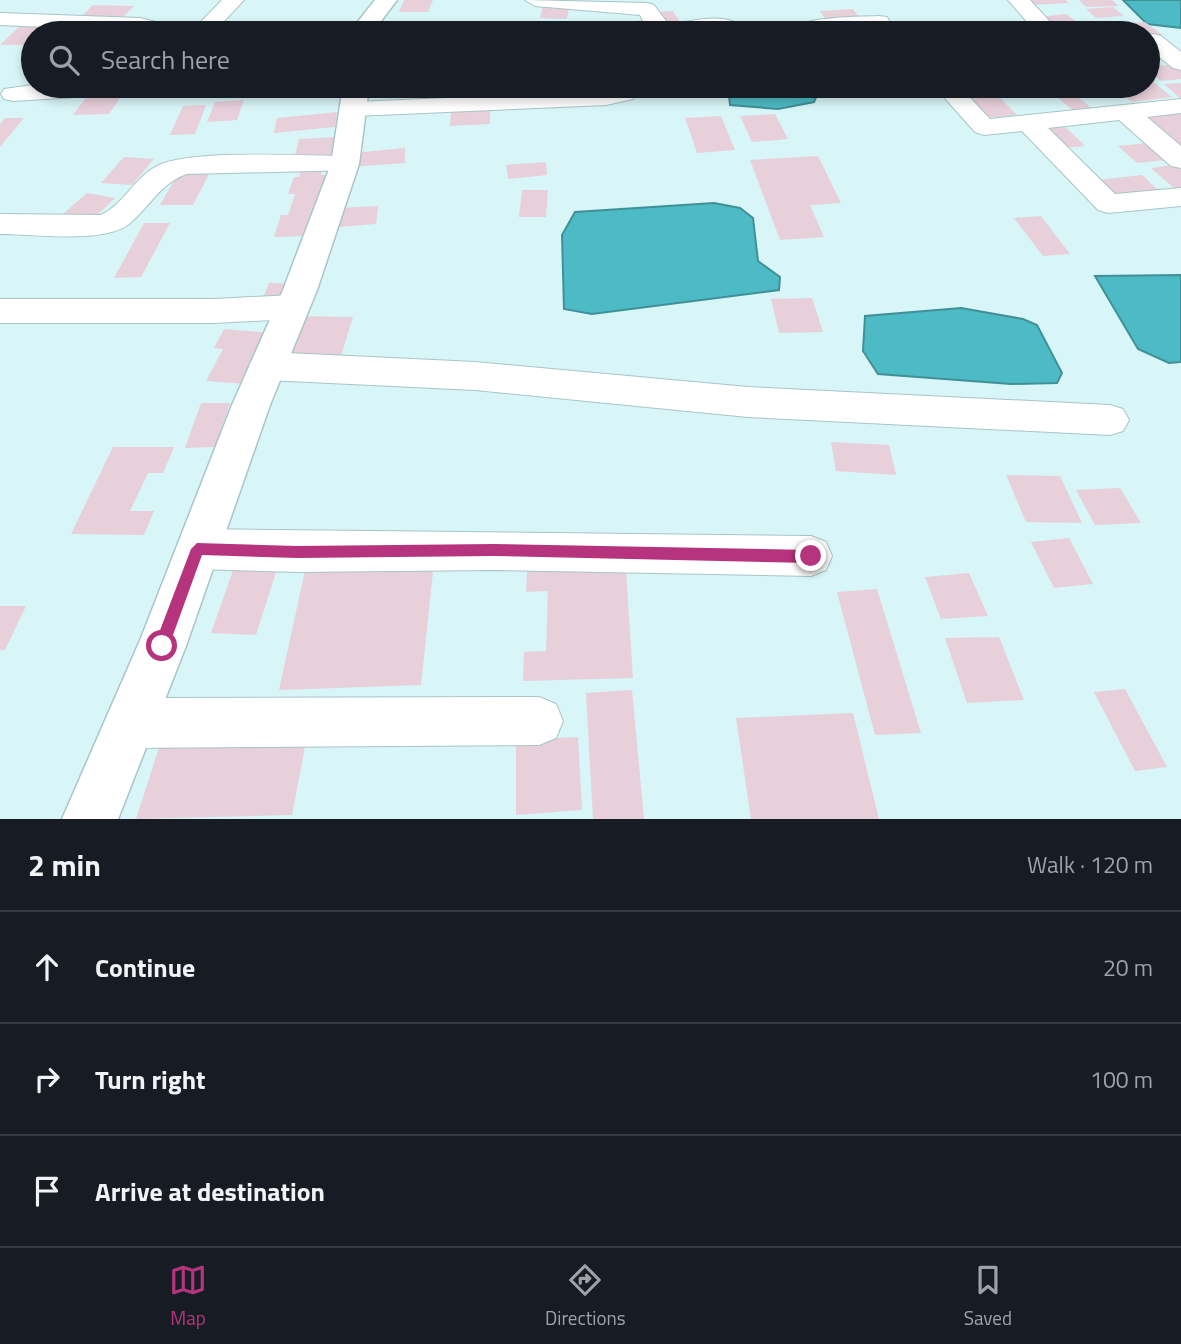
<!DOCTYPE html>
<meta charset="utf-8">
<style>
body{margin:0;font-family:"Titillium Web",sans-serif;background:#242831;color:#f1f3f6}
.stop{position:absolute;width:21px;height:21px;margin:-16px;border:5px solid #b6347e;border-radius:50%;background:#fff}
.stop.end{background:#b6347e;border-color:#fff;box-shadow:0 2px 7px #0008}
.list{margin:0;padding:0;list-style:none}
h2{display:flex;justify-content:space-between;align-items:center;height:91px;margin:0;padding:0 28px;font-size:30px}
h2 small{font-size:23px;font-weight:400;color:#9ea1a6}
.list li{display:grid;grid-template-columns:46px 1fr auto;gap:21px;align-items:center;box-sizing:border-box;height:112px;padding:0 28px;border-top:2px solid #363941}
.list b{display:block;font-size:26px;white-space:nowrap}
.list em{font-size:23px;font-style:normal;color:#9ea1a6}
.icon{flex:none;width:38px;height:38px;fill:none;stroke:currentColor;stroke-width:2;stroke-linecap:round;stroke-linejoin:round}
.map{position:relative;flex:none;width:1181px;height:819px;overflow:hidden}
.search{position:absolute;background:#171b24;box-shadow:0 4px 10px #0003;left:21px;right:21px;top:21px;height:77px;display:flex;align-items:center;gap:18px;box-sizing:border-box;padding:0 24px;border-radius:38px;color:#9ea1a6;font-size:26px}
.sheet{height:427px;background:#171b24}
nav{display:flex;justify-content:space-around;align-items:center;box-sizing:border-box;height:98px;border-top:2px solid #363941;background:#171b24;font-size:19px;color:#9ea1a6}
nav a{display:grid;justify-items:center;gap:4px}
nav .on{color:#b6347e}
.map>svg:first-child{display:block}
</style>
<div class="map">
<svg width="1181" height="819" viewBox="0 0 1181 819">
<rect width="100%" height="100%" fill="#d8f5f8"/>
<g fill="#4dbbc5" stroke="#409098" stroke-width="2">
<path d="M1123,0H1181V28L1147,24Z"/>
<path d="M537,86H616L617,94L576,98L537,91Z"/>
<path d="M728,86H809L817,95L814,102L778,109L730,105Z"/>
<path d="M714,203L740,208L753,218L758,261L780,277L779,290L592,314L564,309L562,235L575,212Z"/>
<path d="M1181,275V362L1169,363L1138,349L1095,276Z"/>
<path d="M961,308L1023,319L1037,325L1062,373L1057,383L1011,384L878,374L863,351L865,316Z"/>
</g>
<g fill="#e8d0da">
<path d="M404,0H433L428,12H399Z"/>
<path d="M1026,0H1066L1069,3L1031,5Z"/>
<path d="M1079,0H1112L1119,6L1086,7Z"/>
<path d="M544,2L570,3L567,19L540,18Z"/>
<path d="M93,5L134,6L123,17L82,16Z"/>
<path d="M1113,7L1124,16L1096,18L1086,9Z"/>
<path d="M853,9L862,21L828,23L820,11Z"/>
<path d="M673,11L682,25L662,27L654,12Z"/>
<path d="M1066,14L1082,26L1053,29L1038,17Z"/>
<path d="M645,20L650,31L623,33L618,22Z"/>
<path d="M596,22L601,33H550L548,27Z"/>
<path d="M1145,22L1163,35L1148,37V33H1141L1128,23Z"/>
<path d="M23,23H49L39,33H33V39L27,45H0Z"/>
<path d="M240,26H263L258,33H235Z"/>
<path d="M1177,64L1181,67V79L1161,81L1148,70V67Z"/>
<path d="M1148,78L1172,97L1132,102L1112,86H1148Z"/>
<path d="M1181,83V99L1164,84Z"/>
<path d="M232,86H271L270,89L231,93Z"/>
<path d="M1044,86H1064L1094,110L1076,113Z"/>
<path d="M992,90L1017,115L986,118L962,93Z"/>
<path d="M90,92H124L109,114L73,115Z"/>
<path d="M244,100L237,120L207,122L215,102Z"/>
<path d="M206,105L195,134L170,135L183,106Z"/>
<path d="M490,105V124L450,126L451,107Z"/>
<path d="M1181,109V152L1137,113Z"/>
<path d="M337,112L335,127L274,133L277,118Z"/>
<path d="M775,114L788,139L752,142L740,116Z"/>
<path d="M721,116L735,150L697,153L685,118Z"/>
<path d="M5,118H24L0,147V124Z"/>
<path d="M1061,123L1085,146L1065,148L1041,125Z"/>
<path d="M335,137L331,159L294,161L299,139Z"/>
<path d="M1157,142L1176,159L1137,163L1118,146Z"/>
<path d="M405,148V163L351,167L352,153Z"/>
<path d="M818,156L841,203L810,205L824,237L780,240L750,160Z"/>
<path d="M124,157L154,159L132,185L101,183Z"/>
<path d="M546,162L547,175L508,179L506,165Z"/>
<path d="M1181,164V188L1175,189L1151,168Z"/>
<path d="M301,169H322L321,175H331L314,236L274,237L281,215H288L295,194H288L294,177H299Z"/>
<path d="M178,174H209L193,205H160Z"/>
<path d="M1142,175L1160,192L1114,197L1098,180Z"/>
<path d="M522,190H548L546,217H519Z"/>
<path d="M87,193L115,198L91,221L62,215Z"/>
<path d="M378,206L376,224L338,227L341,208Z"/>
<path d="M1041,216L1070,254L1043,256L1014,218Z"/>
<path d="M144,223H170L141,277L114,278Z"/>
<path d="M269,283L293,284L286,303H261Z"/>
<path d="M812,298L823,332L779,333L771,299Z"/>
<path d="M297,316L353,317L341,356L282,355Z"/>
<path d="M224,329L270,333L244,384L206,381L223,349L214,348Z"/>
<path d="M201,403H230L215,447L185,448Z"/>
<path d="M831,442L889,445L896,475L836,471Z"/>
<path d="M113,447H174L163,473H148L130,511H154L144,535L71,534Z"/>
<path d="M1006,475L1060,476L1082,523L1026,522Z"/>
<path d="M1120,488L1141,523L1095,525L1076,490Z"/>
<path d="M1069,538L1093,584L1054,588L1031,542Z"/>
<path d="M528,555L625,557L633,678L523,681L524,652L546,651L548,591L526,592Z"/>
<path d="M236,562L279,563L256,635L211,633Z"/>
<path d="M434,562L421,685L279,690L306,566Z"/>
<path d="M969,573L988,616L941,619L925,577Z"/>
<path d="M877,589L921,733L875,735L837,592Z"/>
<path d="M0,606H26L5,650H0Z"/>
<path d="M999,637L1024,700L967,703L945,638Z"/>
<path d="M1125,689L1167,767L1135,771L1094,692Z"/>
<path d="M632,690L644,819H593L586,693Z"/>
<path d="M853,713L879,819H751L736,718Z"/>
<path d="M308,731L292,815L136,819L163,735Z"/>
<path d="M578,737L582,810L516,815V740Z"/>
</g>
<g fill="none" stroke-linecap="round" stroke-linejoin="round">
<defs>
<g id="street">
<path d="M222,0H244L213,33H190Z"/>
<path d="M525,0L647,3L654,5L669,25C692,21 732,9 749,33H649L640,15L535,6Z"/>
<path d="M1008,0H1030L1054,26L1043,33L1035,31Z"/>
<path d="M0,13L140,18L181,28L184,33L0,25Z"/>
<path d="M879,16L887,17L890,22L887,27L825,33H786C797,16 859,17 879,16Z"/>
<path d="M1153,34L1161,36L1181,52V70L1173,68L1148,48V36Z"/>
<path d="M33,85V86H151L148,91L139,93L13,101L4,99L1,94L4,89Z"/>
<path d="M615,86H639L633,99L606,105L355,116L346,114L343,109L346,104L355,102L606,91Z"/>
<path d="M934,86H959L990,119L1181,99V113L1147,117L1181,146V168L1171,166L1119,120L1048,128L1115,194L1181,188V206L1108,213L1098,210L1022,131L984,135L975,132Z"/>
<path d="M345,156L355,158L359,164L355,170L187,174C160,183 150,207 129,224C104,244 33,234 0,234V214L101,215C124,204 134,178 157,166C191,149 302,156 345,156Z"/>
<path d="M293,295L305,299L309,307L305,315L293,319L214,323H0V299H214Z"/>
<path d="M267,352L475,362L748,387L1110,405L1123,409L1129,420L1123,431L1110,435L748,417L475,390L267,380L255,376L249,366L255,356Z"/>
<path d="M197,529L811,536L826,542L832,556L826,570L811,576L494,570L297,572L197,569L182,563L176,549L182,535Z"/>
<path d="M539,697L556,704L563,721L556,738L539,745L129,748L112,740L104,723L112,706L129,698Z"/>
</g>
<g id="secondary">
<path d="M375,0H397L372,33H349Z"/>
<path d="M343,86H369L359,164L317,290L270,405L186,646L118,819H62L141,638L232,405L283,290L331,164Z"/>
</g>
</defs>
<use href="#street" stroke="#a8c5c7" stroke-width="2"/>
<use href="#secondary" stroke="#a8c5c7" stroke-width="3"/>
<use href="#street" fill="#fff" fill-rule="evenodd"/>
<use href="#secondary" fill="#fff" fill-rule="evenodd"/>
</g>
<path fill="#b6347e" d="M197,543L297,546L494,544L811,550L818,556L811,563L494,556L297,558L202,555L169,646L162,653L154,646L191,549Z"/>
</svg>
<div class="stop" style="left:162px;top:646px"></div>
<div class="stop end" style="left:811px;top:556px"></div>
<div class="search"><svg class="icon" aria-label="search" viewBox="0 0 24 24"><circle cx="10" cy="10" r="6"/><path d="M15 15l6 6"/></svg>Search here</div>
</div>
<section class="sheet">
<h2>2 min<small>Walk · 120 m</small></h2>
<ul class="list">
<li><svg class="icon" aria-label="ahead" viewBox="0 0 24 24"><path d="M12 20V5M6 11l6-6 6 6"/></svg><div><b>Continue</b></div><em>20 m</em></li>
<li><svg class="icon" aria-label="right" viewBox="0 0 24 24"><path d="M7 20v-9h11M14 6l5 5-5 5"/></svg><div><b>Turn right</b></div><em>100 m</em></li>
<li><svg class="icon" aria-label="arrive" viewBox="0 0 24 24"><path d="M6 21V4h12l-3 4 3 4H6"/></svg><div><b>Arrive at destination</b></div></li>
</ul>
</section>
<nav>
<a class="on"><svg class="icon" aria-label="map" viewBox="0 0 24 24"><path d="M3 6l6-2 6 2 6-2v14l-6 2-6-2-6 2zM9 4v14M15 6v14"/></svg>Map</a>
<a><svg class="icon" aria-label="directions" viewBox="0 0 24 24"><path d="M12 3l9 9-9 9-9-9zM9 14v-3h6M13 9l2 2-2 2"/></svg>Directions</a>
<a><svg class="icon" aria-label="saved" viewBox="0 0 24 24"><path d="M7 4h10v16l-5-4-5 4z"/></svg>Saved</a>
</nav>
